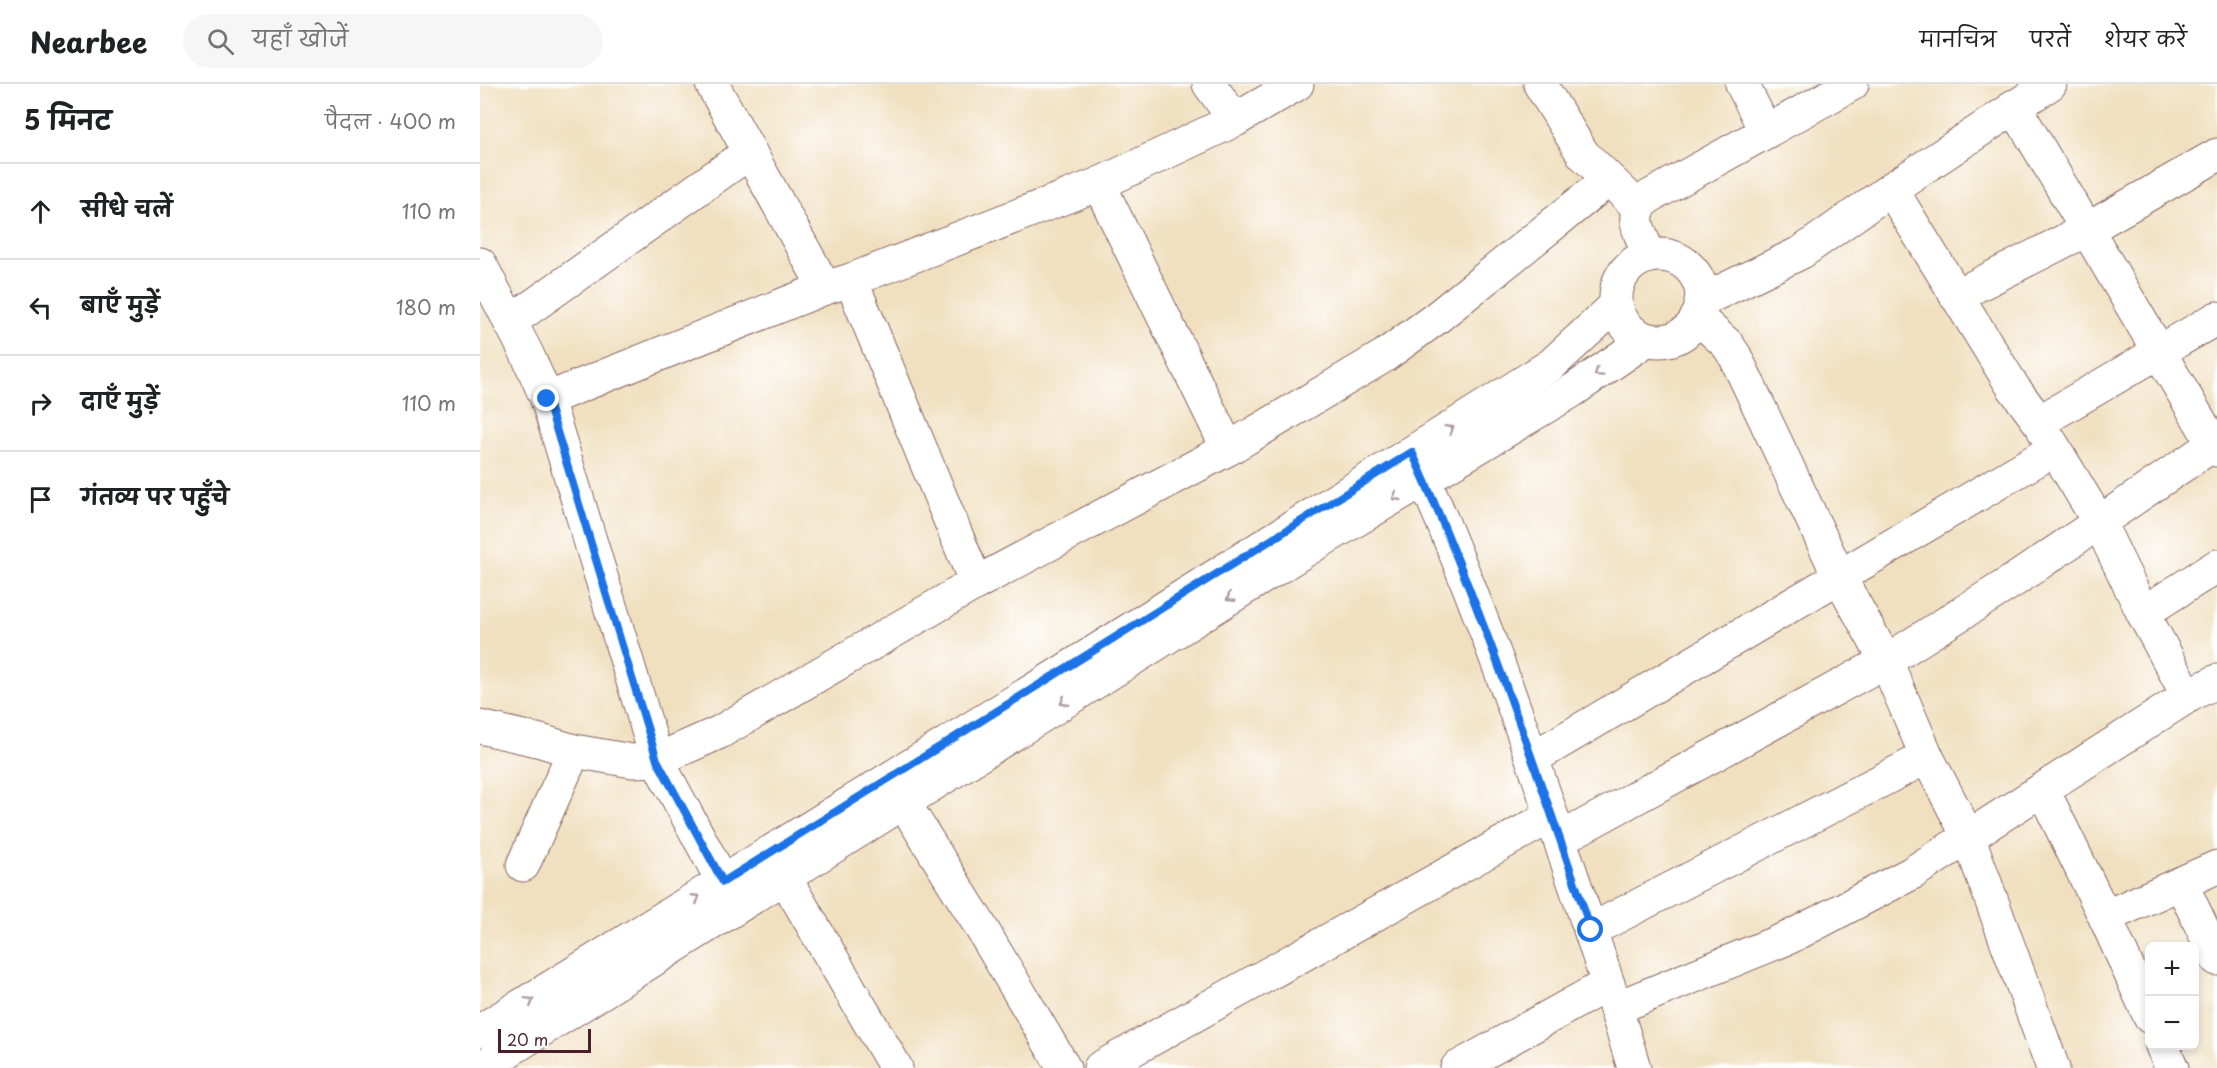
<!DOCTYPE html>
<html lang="hi">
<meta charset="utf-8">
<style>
body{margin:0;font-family:"Playpen Sans","Playpen Sans Deva",sans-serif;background:#f6f6f6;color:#202124}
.controls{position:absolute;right:18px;bottom:18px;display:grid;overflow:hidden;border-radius:9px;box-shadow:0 3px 9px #0003}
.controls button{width:54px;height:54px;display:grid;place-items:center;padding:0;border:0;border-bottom:2px solid #e0e0e0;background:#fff;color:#202124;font:30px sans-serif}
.scale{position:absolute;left:18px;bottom:15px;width:93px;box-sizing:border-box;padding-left:6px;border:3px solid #4a1f2b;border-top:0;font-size:16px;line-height:21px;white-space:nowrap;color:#4a1f2b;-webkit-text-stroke:4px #fff;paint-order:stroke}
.stop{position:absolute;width:18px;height:18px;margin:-14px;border:4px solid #1a73e8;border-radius:50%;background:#fff}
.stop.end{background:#1a73e8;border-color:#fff;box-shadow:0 2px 6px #0008}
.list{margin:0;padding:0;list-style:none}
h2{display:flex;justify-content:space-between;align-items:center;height:78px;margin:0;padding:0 24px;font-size:26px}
h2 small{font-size:20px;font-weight:400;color:#757577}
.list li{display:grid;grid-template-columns:39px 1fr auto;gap:18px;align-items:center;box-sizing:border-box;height:96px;padding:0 24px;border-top:2px solid #e0e0e0}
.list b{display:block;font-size:22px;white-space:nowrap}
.list em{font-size:20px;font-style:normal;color:#757577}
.icon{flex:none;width:33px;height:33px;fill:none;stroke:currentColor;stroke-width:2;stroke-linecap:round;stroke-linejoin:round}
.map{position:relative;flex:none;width:1737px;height:984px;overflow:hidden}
header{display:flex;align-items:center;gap:36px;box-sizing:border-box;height:84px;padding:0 30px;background:#fff;border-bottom:2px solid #e0e0e0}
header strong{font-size:28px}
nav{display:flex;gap:33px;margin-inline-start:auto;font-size:21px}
.search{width:420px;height:54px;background:#f6f6f6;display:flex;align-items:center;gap:15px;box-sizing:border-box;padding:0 21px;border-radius:33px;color:#757577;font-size:22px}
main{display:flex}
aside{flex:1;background:#fff}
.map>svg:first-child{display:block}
</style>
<header>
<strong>Nearbee</strong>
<div class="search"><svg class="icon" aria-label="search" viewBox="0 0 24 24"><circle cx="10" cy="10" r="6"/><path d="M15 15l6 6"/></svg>यहाँ खोजें</div>
<nav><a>मानचित्र</a><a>परतें</a><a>शेयर करें</a></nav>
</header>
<main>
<aside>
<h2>5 मिनट<small>पैदल · 400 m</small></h2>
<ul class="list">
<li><svg class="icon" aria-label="ahead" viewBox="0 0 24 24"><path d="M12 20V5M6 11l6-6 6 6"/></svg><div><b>सीधे चलें</b></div><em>110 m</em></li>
<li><svg class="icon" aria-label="left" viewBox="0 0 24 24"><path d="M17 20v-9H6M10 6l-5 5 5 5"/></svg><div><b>बाएँ मुड़ें</b></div><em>180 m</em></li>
<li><svg class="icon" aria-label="right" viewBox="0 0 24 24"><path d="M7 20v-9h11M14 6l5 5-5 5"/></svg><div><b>दाएँ मुड़ें</b></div><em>110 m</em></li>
<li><svg class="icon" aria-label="arrive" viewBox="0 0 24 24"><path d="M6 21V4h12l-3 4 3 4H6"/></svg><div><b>गंतव्य पर पहुँचे</b></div></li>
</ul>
</aside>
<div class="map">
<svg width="1737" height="984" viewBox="0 0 1737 984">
<rect width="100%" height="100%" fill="#fff"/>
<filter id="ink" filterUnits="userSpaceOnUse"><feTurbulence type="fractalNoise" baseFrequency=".0167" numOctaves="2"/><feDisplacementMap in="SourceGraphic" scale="12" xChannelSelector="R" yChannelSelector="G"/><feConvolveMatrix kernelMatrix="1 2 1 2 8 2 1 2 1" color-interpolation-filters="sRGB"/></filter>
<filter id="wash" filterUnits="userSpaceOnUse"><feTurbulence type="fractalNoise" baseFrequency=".008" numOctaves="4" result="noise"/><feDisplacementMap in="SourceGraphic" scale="24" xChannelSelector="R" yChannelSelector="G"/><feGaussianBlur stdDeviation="1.35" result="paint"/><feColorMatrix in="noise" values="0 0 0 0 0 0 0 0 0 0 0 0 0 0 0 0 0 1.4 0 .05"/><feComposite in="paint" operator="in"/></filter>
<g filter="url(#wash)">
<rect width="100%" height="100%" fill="#f0e0c0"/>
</g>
<g filter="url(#ink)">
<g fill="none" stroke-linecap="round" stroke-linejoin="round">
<defs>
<g id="minor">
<path d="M232,0L345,204"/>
<path d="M729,0L755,36"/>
<path d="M1060,0L1103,70L1158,123"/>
<path d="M1262,0L1286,48"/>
<path d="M1534,22L1737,366"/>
<path d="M619,100L748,365"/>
<path d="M1411,105L1533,303L1559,338L1737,234"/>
<path d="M0,180L47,270L67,315L177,676L243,798"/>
<path d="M371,196L496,499"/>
<path d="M1476,212L1606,146L1737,71"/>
<path d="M1221,217L1322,168L1411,105L1570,0"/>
<path d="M1217,233L1247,260L1255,272L1360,494L1406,577L1447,673L1488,752L1573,984"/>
<path d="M30,238L270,68"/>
<path d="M67,315L345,204L371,196L619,100L755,36L817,0"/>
<path d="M1564,347L1619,438L1663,529L1708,612"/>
<path d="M933,370C986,487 1030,608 1071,730C1099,814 1129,898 1154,984"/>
<path d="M1663,529L1737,482"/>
<path d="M0,643L61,657L94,667L152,677L177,676L240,648L496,499L748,365L904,272L955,235L1128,96"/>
<path d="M1053,674L1575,365"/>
<path d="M1563,706L1625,833L1670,933"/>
<path d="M424,719L499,840L584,984"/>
<path d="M1080,755L1406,577L1536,495L1737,358"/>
<path d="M43,781L94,667"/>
<path d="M305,794L416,984"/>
<path d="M1701,799L1737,875"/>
<path d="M1625,833L1737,783"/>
<path d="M1111,846L1447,673"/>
<path d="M1136,924L1310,853L1432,789L1708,612L1737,597"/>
<path d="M1682,962L1692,984"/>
<path d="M620,984L1071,732"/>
<path d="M977,984L1128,900"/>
</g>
<g id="major">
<path d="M1169,171C1161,149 1147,133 1167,114L1372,0"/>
<circle cx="1179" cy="214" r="43"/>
<path d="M0,947L581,589L1071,281L1136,221"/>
<path d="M1,984L829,464L1092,307L1166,256"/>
</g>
</defs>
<use href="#minor" stroke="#84635f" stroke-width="35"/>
<use href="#major" stroke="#84635f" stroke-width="35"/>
<use href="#minor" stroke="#fff" stroke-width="33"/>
<use href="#major" stroke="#fff" stroke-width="33"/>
</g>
<defs><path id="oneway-chevron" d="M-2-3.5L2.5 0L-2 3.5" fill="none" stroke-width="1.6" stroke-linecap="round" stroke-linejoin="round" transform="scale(1.5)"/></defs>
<g stroke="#ae9aa0">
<use href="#oneway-chevron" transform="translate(1118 289) rotate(145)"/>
<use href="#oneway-chevron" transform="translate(970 345) rotate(-32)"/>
<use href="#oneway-chevron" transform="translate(916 413) rotate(149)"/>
<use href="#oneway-chevron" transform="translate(750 514) rotate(148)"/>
<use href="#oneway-chevron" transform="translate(584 618) rotate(148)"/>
<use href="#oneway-chevron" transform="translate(216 814) rotate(-32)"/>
<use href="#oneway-chevron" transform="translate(50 917) rotate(-32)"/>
</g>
</g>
<g fill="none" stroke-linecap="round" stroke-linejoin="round" filter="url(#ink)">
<path stroke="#1a73e8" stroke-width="8" d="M67,315L177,676L243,798L932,368C1002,524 1056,685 1111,846"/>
</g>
</svg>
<div class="controls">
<button>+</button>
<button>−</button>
</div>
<div class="scale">20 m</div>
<div class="stop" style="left:1111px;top:846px"></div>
<div class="stop end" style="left:67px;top:315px"></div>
</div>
</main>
